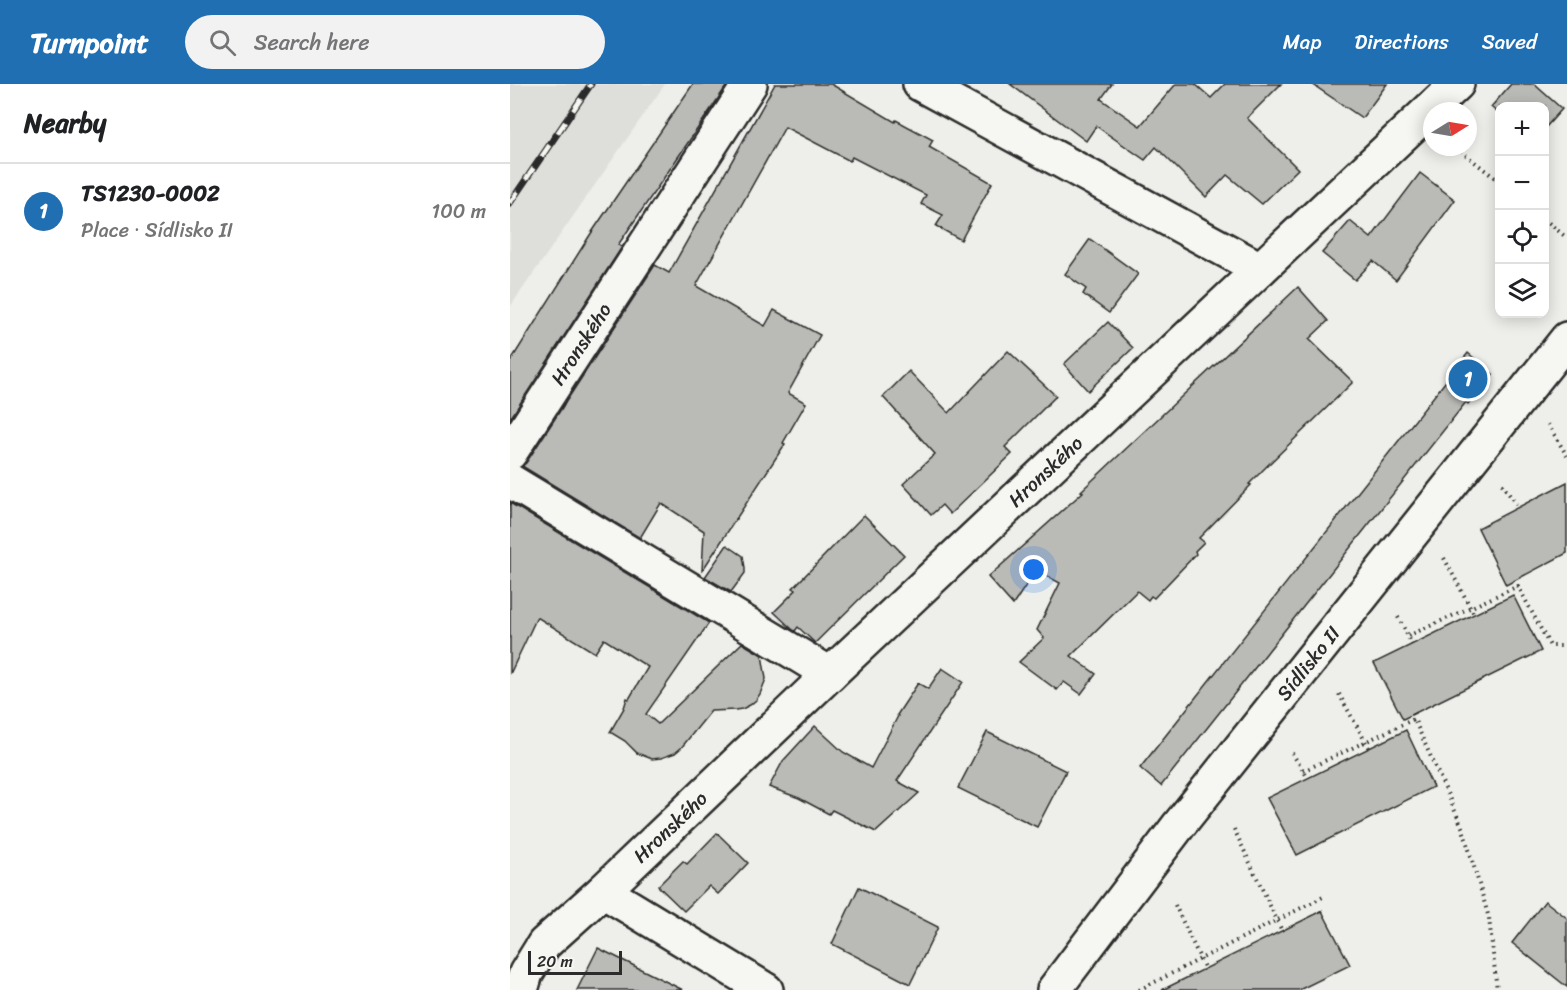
<!DOCTYPE html>
<meta charset="utf-8">
<style>
body{margin:0;font-family:Sriracha,sans-serif;background:#f2f2f2;color:#202124}
.controls{position:absolute;right:18px;top:18px;display:grid;overflow:hidden;border-radius:12px;box-shadow:0 3px 15px #0003}
.controls button{width:54px;height:54px;display:grid;place-items:center;padding:0;border:0;border-bottom:2px solid #e0e0e0;background:#fff;color:#202124;font:30px sans-serif}
.compass{position:absolute;left:913px;top:18px;width:54px;height:54px;border-radius:50%;background:#fff;box-shadow:0 3px 15px #0003;rotate:79deg}
.scale{position:absolute;left:18px;bottom:15px;width:94px;box-sizing:border-box;padding-left:6px;border:3px solid #2b2b2b;border-top:0;font-size:16px;line-height:21px;white-space:nowrap;color:#2b2b2b;-webkit-text-stroke:4px #f6f6f2;paint-order:stroke}
.you{position:absolute;left:524px;top:486px;width:21px;height:21px;margin:-15px;border:4px solid #fff;border-radius:50%;background:#1a73e8;box-shadow:0 0 0 9px #1a73e833}
.badge{display:grid;place-items:center;width:39px;height:39px;border-radius:50%;background:#1f6fb2;color:#fff;font-size:20px;font-weight:700}
.pin{position:absolute;translate:-50% -50%;border:3px solid #fff;box-shadow:0 2px 6px #0006}
.list{margin:0;padding:0;list-style:none}
h2{display:flex;justify-content:space-between;align-items:center;height:78px;margin:0;padding:0 24px;font-size:26px}
h2 small{font-size:20px;font-weight:400;color:#757577}
.list li{display:grid;grid-template-columns:39px 1fr auto;gap:18px;align-items:center;box-sizing:border-box;height:96px;padding:0 24px;border-top:2px solid #e0e0e0}
.list b{display:block;font-size:22px;white-space:nowrap}
.list p{margin:0;font-size:20px;white-space:nowrap;color:#757577}
.list em{font-size:20px;font-style:normal;color:#757577}
.icon{flex:none;width:33px;height:33px;fill:none;stroke:currentColor;stroke-width:2;stroke-linecap:round;stroke-linejoin:round}
.map{position:relative;flex:none;width:1057px;height:906px;overflow:hidden}
header{display:flex;align-items:center;gap:36px;box-sizing:border-box;height:84px;padding:0 30px;background:#1f6fb2;color:#fff}
header strong{font-size:28px}
nav{display:flex;gap:33px;margin-inline-start:auto;font-size:21px}
.search{width:420px;height:54px;background:#f2f2f2;display:flex;align-items:center;gap:15px;box-sizing:border-box;padding:0 21px;border-radius:33px;color:#757577;font-size:22px}
main{display:flex}
aside{flex:1;background:#fff}
.map>svg:first-child{display:block}
</style>
<header>
<strong>Turnpoint</strong>
<div class="search"><svg class="icon" aria-label="search" viewBox="0 0 24 24"><circle cx="10" cy="10" r="6"/><path d="M15 15l6 6"/></svg>Search here</div>
<nav><a>Map</a><a>Directions</a><a>Saved</a></nav>
</header>
<main>
<aside>
<h2>Nearby<small></small></h2>
<ul class="list">
<li><span class="badge">1</span><div><b>TS1230-0002</b><p>Place · Sídlisko II</p></div><em>100 m</em></li>
</ul>
</aside>
<div class="map">
<svg width="1057" height="906" viewBox="0 0 1057 906">
<rect width="100%" height="100%" fill="#eeeeea"/>
<filter id="ink" filterUnits="userSpaceOnUse"><feTurbulence type="fractalNoise" baseFrequency=".0167" numOctaves="2"/><feDisplacementMap in="SourceGraphic" scale="12" xChannelSelector="R" yChannelSelector="G"/><feConvolveMatrix kernelMatrix="1 2 1 2 8 2 1 2 1" color-interpolation-filters="sRGB"/></filter>
<g filter="url(#ink)">
<path fill="#dededb" d="M0,0H155L0,223Z"/>
<g fill="#babab7" stroke="#2b2b2b" stroke-width="1.5">
<path d="M183,0H218L108,161L112,163L0,335V278L80,151Z"/>
<path d="M265,0H321L385,38L386,36L423,56L419,63L482,99L451,156L426,142L433,131L411,120L416,111L342,73L340,77L275,43L186,202L255,242L264,226L310,251L278,309L296,319L273,359L275,360L192,487L194,447L151,419L130,454L12,382L16,379L145,181L159,189Z"/>
<path d="M500,0H602L591,15L630,42L666,0H685L701,14L715,0H771L737,34L788,85L752,120L717,91L696,113L646,63L635,76L586,42L576,57Z"/>
<path d="M802,0H877L852,34Z"/>
<path d="M1001,0H1024L1052,25L1035,44V22H990V31L981,23Z"/>
<path d="M910,89L945,116L886,196L863,177L845,196L812,169L840,137L861,154Z"/>
<path d="M580,155L628,190L599,229L573,210L576,205L555,190Z"/>
<path d="M788,203L818,237L799,255L843,298L759,380L739,400L741,401L689,454L694,458L685,467L686,470L644,514L641,512L638,516L627,507L561,572L586,590L571,610L554,598L547,606L509,578L534,554L527,546L550,499L526,486L503,521L478,493L573,408L571,407L654,329Z"/>
<path d="M598,238L623,264L578,307L554,280Z"/>
<path d="M498,267L546,312L495,363L502,370L440,430L432,421L421,431L393,400L425,370L373,313L399,287L439,329Z"/>
<path d="M958,269L983,290L958,320L956,318L651,702L630,684Z"/>
<path d="M1057,398V469L996,501L968,444Z"/>
<path d="M0,419L199,539L136,630L148,640L232,559L252,571L256,595L250,610L246,616L240,621L232,625L225,626L201,627L171,664L165,669L151,674L142,675L127,669L115,657L100,648L114,624L117,614L119,615L138,583L94,555L85,569L27,533L0,590Z"/>
<path d="M354,431L394,471L305,559L288,543L285,547L283,546L264,528L286,506L283,504Z"/>
<path d="M217,461L233,472L235,484V489L221,508L195,493Z"/>
<path d="M1003,511L1031,567L893,635L864,579Z"/>
<path d="M432,584L453,598L387,697L409,709L366,748L322,726L319,730L289,714L259,703L273,677L305,642L333,668L361,684L388,632L387,631L408,599L418,605Z"/>
<path d="M896,646L923,703L787,771L757,714Z"/>
<path d="M477,648L556,687L527,743L448,704Z"/>
<path d="M207,749L238,779L208,810L199,802L174,827L148,802L173,777L177,780Z"/>
<path d="M349,803L428,843L400,900L322,860Z"/>
<path d="M1035,817L1057,834V903L1002,859Z"/>
<path d="M812,827L840,881L789,906H652Z"/>
<path d="M88,864L173,906H67Z"/>
</g>
<g fill="none" stroke-linecap="round" stroke-linejoin="round">
<defs>
<g id="street">
<path d="M410,0L750,185"/>
<path id="s1" d="M0,369L240,0"/>
<path d="M0,397L320,590"/>
<path d="M93,807L256,906"/>
<path id="s2" d="M11,906L16,889L34,860L93,807L320,590L947,0"/>
<path id="s3" d="M544,906L669,741L1057,255"/>
</g>
</defs>
<use href="#street" stroke="#2b2b2b" stroke-width="38"/>
<g stroke="#2b2b2b" stroke-width="4" stroke-dasharray="1.5 4.5" stroke-linecap="butt">
<path d="M946,63L990,98"/>
<path d="M1034,135L1057,154"/>
<path d="M1038,340L1057,372"/>
<path d="M992,400L1008,423"/>
<path d="M934,474L964,530"/>
<path d="M888,533L902,560"/>
<path d="M898,552L1008,502L1040,562H1057"/>
<path d="M829,610L859,664"/>
<path d="M782,669L798,694"/>
<path d="M793,687L904,635L953,745L979,834L987,906"/>
<path d="M724,745L772,847"/>
<path d="M665,821L695,885"/>
<path d="M629,906L813,813"/>
</g>
<use href="#street" stroke="#f6f6f2" stroke-width="33"/>
<defs>
<path id="rail" d="M0,119L81,0"/>
</defs>
<use href="#rail" stroke="#2b2b2b" stroke-width="7"/>
<use href="#rail" stroke="#f6f6f2" stroke-width="4.5" stroke-dasharray="14" stroke-linecap="butt"/>
</g>
</g>
<g text-anchor="middle" stroke-width="4.5" stroke-linejoin="round" paint-order="stroke">
<g font-size="20" fill="#2b2b2b" stroke="#f6f6f2">
<text dy="7" stroke="none"><textPath href="#s1" startOffset="130">Hronského</textPath></text>
<text dy="7" stroke="none"><textPath href="#s2" startOffset="741">Hronského</textPath></text>
<text dy="7" stroke="none"><textPath href="#s3" startOffset="414">Sídlisko II</textPath></text>
<text dy="7" stroke="none"><textPath href="#s2" startOffset="224">Hronského</textPath></text>
</g>
</g>
</svg>
<div class="controls">
<button>+</button>
<button>−</button>
<button><svg class="icon" aria-label="locate" viewBox="0 0 24 24"><circle cx="12" cy="12" r="6"/><path d="M12 2v4M12 18v4M2 12h4M18 12h4"/></svg></button>
<button><svg class="icon" aria-label="layers" viewBox="0 0 24 24"><path d="M12 4l9 5-9 5-9-5zM3 14l9 5 9-5"/></svg></button>
</div>
<svg class="compass" viewBox="-18 -18 36 36"><path d="M0-13l5 13h-10z" fill="#e53935"/><path d="M0 13l5-13h-10z" fill="#757577"/></svg>
<div class="scale">20 m</div>
<div class="you"></div>
<div class="pin badge" style="left:958px;top:295px">1</div>
</div>
</main>
